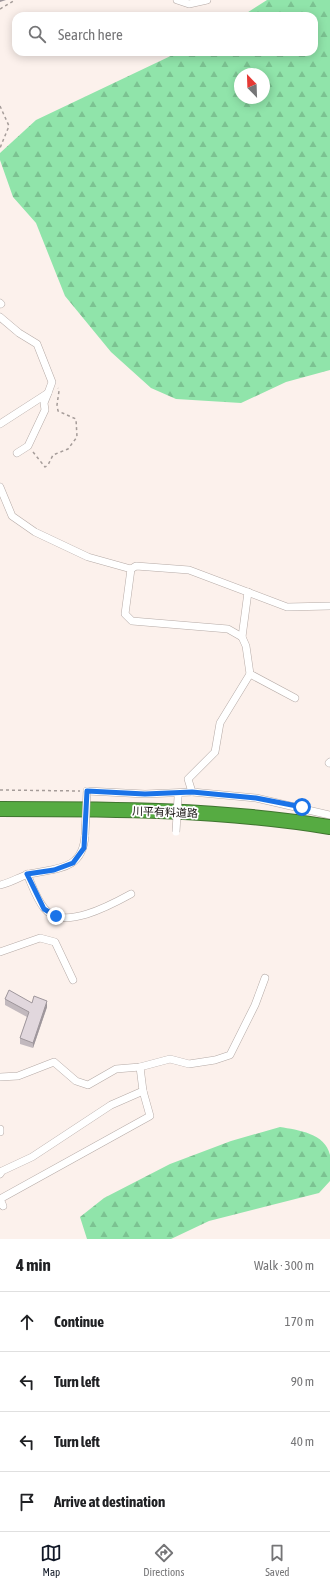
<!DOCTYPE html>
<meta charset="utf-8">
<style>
body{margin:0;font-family:"Asap Condensed","Noto Sans JP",sans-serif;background:#f6f6f6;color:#202124}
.compass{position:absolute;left:234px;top:68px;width:36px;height:36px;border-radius:50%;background:#fff;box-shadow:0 2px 10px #0003;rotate:337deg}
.stop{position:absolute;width:12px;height:12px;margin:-9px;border:3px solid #1a73e8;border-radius:50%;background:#fff}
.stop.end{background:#1a73e8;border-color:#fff;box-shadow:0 1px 4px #0008}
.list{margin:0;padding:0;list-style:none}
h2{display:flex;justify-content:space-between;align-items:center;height:52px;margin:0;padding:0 16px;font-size:17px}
h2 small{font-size:13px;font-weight:400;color:#757577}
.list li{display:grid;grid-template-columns:26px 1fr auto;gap:12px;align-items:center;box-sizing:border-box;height:60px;padding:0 16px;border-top:1px solid #e0e0e0}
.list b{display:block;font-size:15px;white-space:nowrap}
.list em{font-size:13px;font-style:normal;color:#757577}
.icon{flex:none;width:22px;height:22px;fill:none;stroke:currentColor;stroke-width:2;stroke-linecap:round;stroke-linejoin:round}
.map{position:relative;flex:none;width:330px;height:1239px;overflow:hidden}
.search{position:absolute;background:#fff;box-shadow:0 2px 10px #0003;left:12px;right:12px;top:12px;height:44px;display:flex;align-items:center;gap:10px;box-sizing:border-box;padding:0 14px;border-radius:12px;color:#757577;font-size:15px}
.sheet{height:292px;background:#fff}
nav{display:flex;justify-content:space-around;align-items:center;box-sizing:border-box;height:56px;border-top:1px solid #e0e0e0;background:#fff;font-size:11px;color:#757577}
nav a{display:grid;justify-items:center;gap:2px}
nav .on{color:#111827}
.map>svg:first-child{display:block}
</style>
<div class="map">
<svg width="330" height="1239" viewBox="0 0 330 1239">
<defs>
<pattern id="forest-firs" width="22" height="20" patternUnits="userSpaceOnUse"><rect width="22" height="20" fill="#90e4aa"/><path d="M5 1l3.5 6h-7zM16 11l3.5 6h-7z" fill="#7bc291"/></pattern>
</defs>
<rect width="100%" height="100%" fill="#fcf1ec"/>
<g fill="url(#forest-firs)" fill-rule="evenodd">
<path d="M267,0H330V370L286,382L241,403L176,399L151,388L111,352L65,296L36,223L13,197L0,160V153L36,120L179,52H314V16H242ZM240,74H264V98H240Z"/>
<path d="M280,1127C298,1130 325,1133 330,1155C330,1163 330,1173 330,1181L319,1193L209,1221L171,1239H87L80,1217L104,1198L170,1164L231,1141Z"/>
</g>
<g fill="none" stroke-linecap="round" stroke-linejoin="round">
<defs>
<g id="street">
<path d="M177,0L189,4L207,0"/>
<path d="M0,303L1,304"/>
<path d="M0,317L19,333L37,344L52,382L48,393"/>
<path d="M0,424L48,393L44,403L45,410L28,446L17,453"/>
<path d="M0,487L12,516L35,532L88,557L131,569L136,566L189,570L287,607L330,606"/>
<path d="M131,569L125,614L132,621L228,629L242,637L246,646L250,674L295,698"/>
<path d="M242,637L248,592"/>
<path d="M250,674L220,723L215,752L188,779L192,792L256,798L330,815"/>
<path d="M329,763L330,762"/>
<path d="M87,791L145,794L192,792"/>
<path d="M27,874C32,885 36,898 44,908C62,932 111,905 131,894"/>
<path d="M0,885C10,883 19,877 29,874C56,868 83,871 85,835"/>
<path d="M0,952L40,938L55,942L73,980"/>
<path d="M0,1077L18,1076L54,1062L76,1081L88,1085L116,1069L140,1067L170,1059L189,1064L215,1060L230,1055L255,1005L265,978"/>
<path d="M0,1129V1132"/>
<path d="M0,1174L2,1171L32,1157L111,1105L143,1091"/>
<path d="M3,1206L0,1199L150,1116L143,1091L140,1067"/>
</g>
<path id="highway" d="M0,809C110,809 221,809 330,827"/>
</defs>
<use href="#street" stroke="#b5aaa6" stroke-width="8"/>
<use href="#highway" stroke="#3f742f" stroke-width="16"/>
<g stroke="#a59c99" stroke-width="1.5" stroke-dasharray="3 3" stroke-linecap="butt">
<path d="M0,9L15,0"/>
<path d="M0,106L9,126L0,148"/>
<path d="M33,452L45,467L48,465L53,455L68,449L77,437L76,419L58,411L57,405L59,391L58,388"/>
<path d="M0,790L80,791"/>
</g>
<use href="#street" stroke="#fff" stroke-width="7"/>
<use href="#highway" stroke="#56ab42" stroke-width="14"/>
<defs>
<g id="street-bridge">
<path d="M176,832L178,797"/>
<path d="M85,835L87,791"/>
</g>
</defs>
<use href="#street-bridge" stroke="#b5aaa6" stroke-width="8" stroke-linecap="butt"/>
<use href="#street-bridge" stroke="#fff" stroke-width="7"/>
</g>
<path fill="#c2b9be" d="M5,999L32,1003L47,1007L33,1048L20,1044V1038L27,1017L5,1005Z"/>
<g fill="#9e969b">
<path d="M0,0H6L0,2Z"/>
<path d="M47,1001V1007L33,1048V1043Z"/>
</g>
<path fill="#e1d7dd" stroke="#9e969b" d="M9,990L32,1003L34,996L47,1001L33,1043L20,1038L29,1012L5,999Z"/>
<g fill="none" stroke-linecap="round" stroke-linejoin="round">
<path stroke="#1a73e8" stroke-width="5" d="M56,916L44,909L27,874L54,870L73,863L84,848L87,791L145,794L192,792L256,798L302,807"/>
</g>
<g text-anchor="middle" stroke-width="3.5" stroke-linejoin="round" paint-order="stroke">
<g font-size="11" fill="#130f0d" stroke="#fff">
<text transform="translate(165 812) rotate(2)" y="4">川平有料道路</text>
</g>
</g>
</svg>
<svg class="compass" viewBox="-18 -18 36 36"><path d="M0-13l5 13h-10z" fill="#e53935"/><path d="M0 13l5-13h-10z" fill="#757577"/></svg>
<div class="stop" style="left:302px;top:807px"></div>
<div class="stop end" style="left:56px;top:916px"></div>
<div class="search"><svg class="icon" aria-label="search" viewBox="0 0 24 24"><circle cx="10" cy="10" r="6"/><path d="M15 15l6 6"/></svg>Search here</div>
</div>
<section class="sheet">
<h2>4 min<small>Walk · 300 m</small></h2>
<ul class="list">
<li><svg class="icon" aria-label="ahead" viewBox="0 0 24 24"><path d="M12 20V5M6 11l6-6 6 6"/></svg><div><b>Continue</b></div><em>170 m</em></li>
<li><svg class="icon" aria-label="left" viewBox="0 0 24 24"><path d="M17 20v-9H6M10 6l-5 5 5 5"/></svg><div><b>Turn left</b></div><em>90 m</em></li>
<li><svg class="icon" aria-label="left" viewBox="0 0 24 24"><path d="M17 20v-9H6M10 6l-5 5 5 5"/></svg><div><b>Turn left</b></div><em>40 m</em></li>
<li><svg class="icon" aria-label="arrive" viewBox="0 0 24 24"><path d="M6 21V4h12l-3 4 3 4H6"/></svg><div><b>Arrive at destination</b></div></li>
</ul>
</section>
<nav>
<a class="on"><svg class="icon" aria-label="map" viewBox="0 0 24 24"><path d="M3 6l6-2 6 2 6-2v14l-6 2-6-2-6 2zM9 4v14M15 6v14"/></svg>Map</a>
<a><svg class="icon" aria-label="directions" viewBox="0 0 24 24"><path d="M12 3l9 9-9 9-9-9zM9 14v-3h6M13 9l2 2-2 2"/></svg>Directions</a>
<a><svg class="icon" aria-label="saved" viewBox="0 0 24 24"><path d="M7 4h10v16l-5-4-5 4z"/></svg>Saved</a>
</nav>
